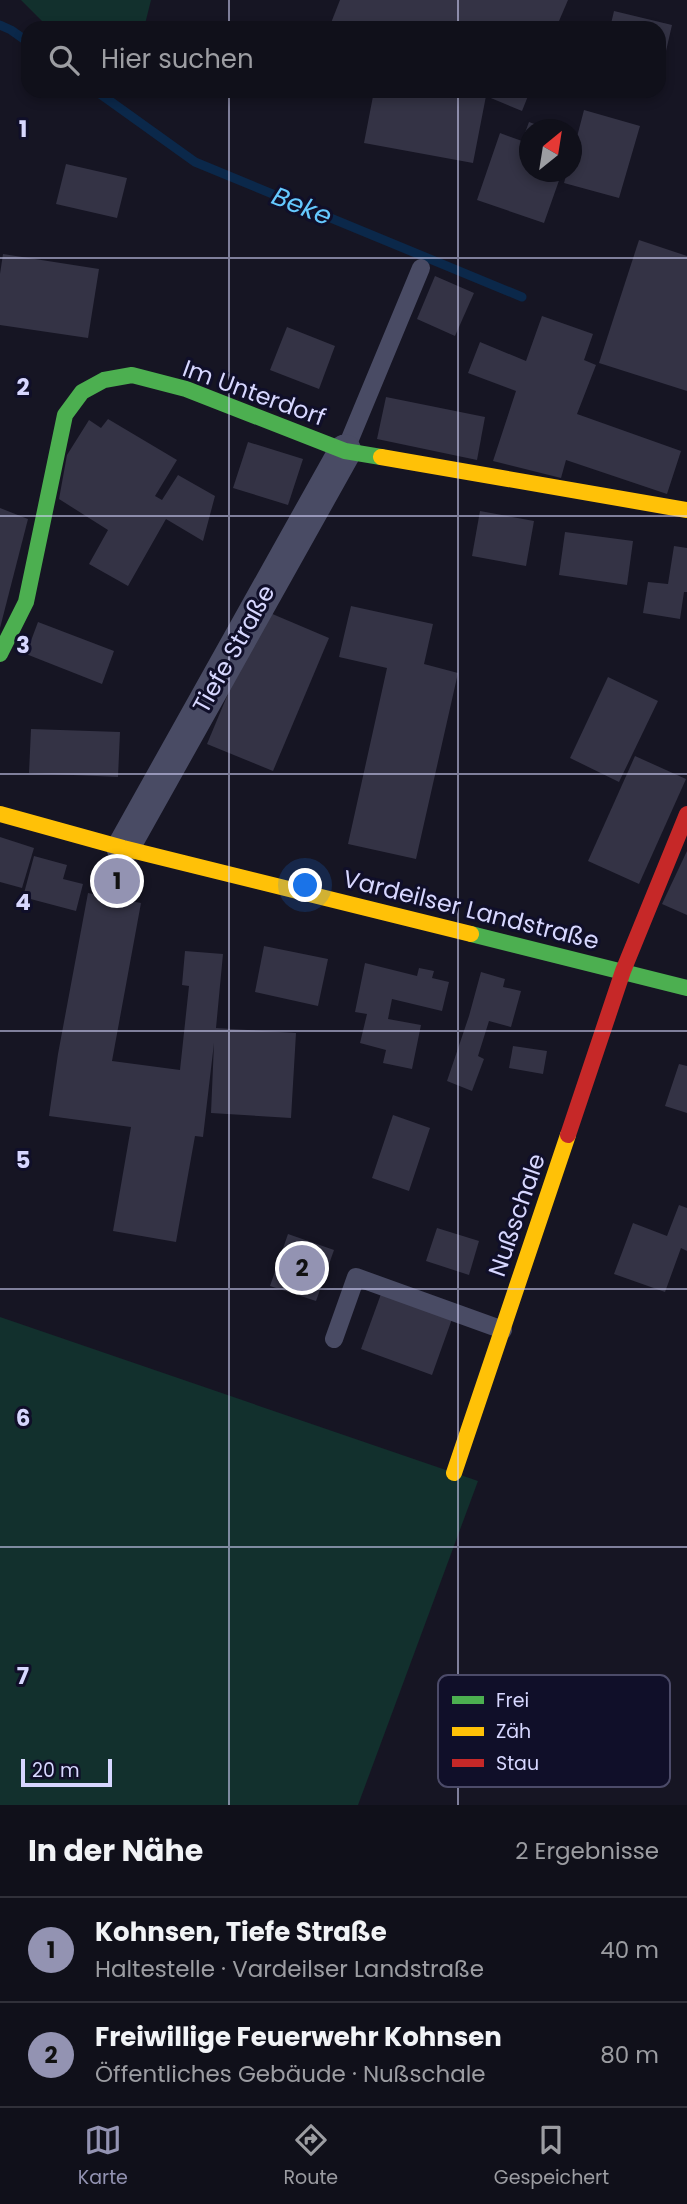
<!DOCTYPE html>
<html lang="de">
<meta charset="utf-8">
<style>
body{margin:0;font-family:Poppins,sans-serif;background:#1e1e27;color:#f1f3f6}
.compass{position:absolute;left:519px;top:119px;width:63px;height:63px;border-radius:50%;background:#10101a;box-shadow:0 4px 10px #0003;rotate:30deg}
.scale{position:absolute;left:21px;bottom:18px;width:91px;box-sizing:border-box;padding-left:7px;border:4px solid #d7d7ff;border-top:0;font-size:19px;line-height:24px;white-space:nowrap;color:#d7d7ff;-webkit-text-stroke:5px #100f29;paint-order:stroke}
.you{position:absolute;left:306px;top:886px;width:24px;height:24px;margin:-18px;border:5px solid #fff;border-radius:50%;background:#1a73e8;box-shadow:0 0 0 10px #1a73e833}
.badge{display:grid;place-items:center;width:46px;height:46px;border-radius:50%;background:#9393b2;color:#111;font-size:23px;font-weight:700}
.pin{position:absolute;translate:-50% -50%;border:4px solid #fff;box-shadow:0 2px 7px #0006}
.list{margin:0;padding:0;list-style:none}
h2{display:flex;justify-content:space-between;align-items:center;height:91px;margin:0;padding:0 28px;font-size:30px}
h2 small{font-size:23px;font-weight:400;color:#9c9da2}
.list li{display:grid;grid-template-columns:46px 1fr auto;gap:21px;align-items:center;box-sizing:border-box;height:105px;padding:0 28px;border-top:2px solid #303039}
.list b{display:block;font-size:26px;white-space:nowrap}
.list p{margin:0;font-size:23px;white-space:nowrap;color:#9c9da2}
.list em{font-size:23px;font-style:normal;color:#9c9da2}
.icon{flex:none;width:38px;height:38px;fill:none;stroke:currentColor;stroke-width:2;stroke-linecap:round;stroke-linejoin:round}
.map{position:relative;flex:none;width:687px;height:1805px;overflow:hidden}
.search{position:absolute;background:#10101a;box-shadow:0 4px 10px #0003;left:21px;right:21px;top:21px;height:77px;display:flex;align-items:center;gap:18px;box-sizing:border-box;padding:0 24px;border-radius:21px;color:#9c9da2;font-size:26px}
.sheet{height:301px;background:#10101a}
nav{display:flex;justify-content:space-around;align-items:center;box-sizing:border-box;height:98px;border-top:2px solid #303039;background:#10101a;font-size:19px;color:#9c9da2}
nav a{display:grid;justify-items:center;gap:4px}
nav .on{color:#9393b2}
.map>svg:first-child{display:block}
</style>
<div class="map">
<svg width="687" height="1805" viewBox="0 0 687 1805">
<rect width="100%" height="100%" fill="#161523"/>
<g fill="#12302d">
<path d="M21,0H151L144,28H49Z"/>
<path d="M0,1317L478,1481L358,1805H0Z"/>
</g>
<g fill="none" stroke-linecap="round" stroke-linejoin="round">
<g stroke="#0b284a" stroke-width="9">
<path d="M0,25L11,30L28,42"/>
<path d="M96,91L195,162L522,297"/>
</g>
</g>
<g fill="#343345">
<path d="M340,0H568L556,28H329Z"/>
<path d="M614,11L672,25L660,77L659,28H610Z"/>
<path d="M374,91H530L522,111L486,96L473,163L364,143Z"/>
<path d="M584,110L640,126L619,198L564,183L567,172H572V156Z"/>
<path d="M529,122L548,129L529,130V172H562L544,223L477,200L500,133L522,141Z"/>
<path d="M66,164L127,178L117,218L56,204Z"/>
<path d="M639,240L687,256V391L599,363Z"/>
<path d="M3,254L99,269L88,338L0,325V274Z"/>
<path d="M435,276L474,293L455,336L417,319Z"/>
<path d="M542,316L593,334L584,360L596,365L577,414L681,451L667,494L566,460L561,478L493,461L516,391L468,373L480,342L526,361Z"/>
<path d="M287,327L335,346L319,389L270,370Z"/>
<path d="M386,397L485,417L477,460L377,439Z"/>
<path d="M108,419L177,460L155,496L162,500L178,475L215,496L203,541L166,519L128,586L89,564L108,530L59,499L67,455L89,420L101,428Z"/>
<path d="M248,442L303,459L288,505L233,488Z"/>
<path d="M0,508L28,519L0,628Z"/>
<path d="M480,511L534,521L526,566L472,556Z"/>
<path d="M565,532L633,541L627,585L559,575Z"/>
<path d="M674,546L687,548V592H684L680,619L643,613L648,582L668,584Z"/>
<path d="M351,606L433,624L424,664L458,673L416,859L348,844L387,668L339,657Z"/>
<path d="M263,610L329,638L273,771L207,744Z"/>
<path d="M38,622L114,651L102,684L26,654Z"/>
<path d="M608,677L658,701L619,782L570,758Z"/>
<path d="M31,729L120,732L118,777L29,773Z"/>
<path d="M635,756L686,779L639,884L588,861Z"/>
<path d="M0,837L34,848L22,888L0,882Z"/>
<path d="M687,851V915L662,904Z"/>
<path d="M34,856L67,865L63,879L83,884L76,911L23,897Z"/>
<path d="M88,893L141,903L112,1061L180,1070L189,986L182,985L185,951L223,954L216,1028L296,1033L291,1118L211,1113L214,1043L203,1137L195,1136L176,1242L113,1231L131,1127L49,1116L58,1054Z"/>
<path d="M264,946L328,959L318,1006L255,992Z"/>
<path d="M365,963L417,976L419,968L434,971L432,978L449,982L442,1011L392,999L388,1019L421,1025L412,1069L383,1063L386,1050L360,1043L367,1014L355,1012Z"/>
<path d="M481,972L505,979L503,987L521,991L511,1027L489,1021L478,1056L484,1059L472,1091L447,1081L469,1016Z"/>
<path d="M513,1046L547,1051L543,1074L509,1068Z"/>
<path d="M679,1064L687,1066V1113L665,1106Z"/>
<path d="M393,1115L430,1128L409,1191L372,1178Z"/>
<path d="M679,1205L687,1208V1251L681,1248L665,1292L614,1274L633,1223L667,1236Z"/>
<path d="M437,1228L479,1241L469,1275L426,1261Z"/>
<path d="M288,1234L334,1250L316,1301L270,1286Z"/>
<path d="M381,1294L452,1319L432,1375L361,1349Z"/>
</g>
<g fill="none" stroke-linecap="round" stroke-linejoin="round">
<g stroke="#494b64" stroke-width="18">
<path d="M345,451L421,268"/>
<path d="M334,1339L356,1277L503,1330"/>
</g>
<path stroke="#494b64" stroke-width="33" d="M123,848L345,451"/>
<g stroke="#4caf50" stroke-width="16">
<path d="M0,654L26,602L65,415L82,392L104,380L132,375L186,389L345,451L381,457"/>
<path d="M471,934L687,988"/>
</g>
<g stroke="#ffc107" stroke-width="16">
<path d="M381,457L687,510"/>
<path d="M0,814L123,848L471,934"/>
<path d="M454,1473L568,1135"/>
</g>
<path stroke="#c62828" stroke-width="16" d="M568,1135L623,971L687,814"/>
</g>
<path fill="none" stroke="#d7d7ff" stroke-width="2" stroke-opacity="0.55" d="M229,0V28M458,0V28M229,91V1805M458,91V1805M0,258H687M0,516H687M0,774H687M0,1031H687M0,1289H687M0,1547H687"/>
<g text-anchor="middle" stroke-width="6" stroke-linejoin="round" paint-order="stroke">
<g font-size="24" fill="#d7d7ff" stroke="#100f29">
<text transform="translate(254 393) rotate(20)" y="8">Im Unterdorf</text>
<text transform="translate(234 649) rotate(-61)" y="8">Tiefe Straße</text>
<text transform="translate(471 910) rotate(14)" y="8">Vardeilser Landstraße</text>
<text transform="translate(517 1215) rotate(-71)" y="8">Nußschale</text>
</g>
<g font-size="26" font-style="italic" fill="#65c9ff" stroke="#100f29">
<text transform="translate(302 206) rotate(22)" y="9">Beke</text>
</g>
</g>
<rect x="438" y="1675" width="232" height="112" rx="10" fill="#100f29" stroke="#4c4b69" stroke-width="2"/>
<rect x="452" y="1696" width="32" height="8" fill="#4caf50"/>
<rect x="452" y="1727" width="32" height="9" fill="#ffc107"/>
<rect x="452" y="1759" width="32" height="8" fill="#c62828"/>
<g font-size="19" fill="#d7d7ff">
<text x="496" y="1707">Frei</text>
<text x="496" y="1738">Zäh</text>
<text x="496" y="1770">Stau</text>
</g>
<g font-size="23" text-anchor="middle" font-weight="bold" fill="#d7d7ff" stroke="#100f29" stroke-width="6" stroke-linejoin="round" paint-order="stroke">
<text x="23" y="137">1</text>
<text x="23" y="395">2</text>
<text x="23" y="653">3</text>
<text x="23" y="910">4</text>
<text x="23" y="1168">5</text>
<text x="23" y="1426">6</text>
<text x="23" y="1684">7</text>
</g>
</svg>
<svg class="compass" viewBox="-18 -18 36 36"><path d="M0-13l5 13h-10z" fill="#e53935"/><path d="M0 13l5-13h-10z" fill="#9c9da2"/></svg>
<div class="scale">20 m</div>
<div class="you"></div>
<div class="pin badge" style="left:117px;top:881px">1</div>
<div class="pin badge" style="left:302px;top:1268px">2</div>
<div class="search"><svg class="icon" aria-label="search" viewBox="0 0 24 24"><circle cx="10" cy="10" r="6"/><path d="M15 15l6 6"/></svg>Hier suchen</div>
</div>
<section class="sheet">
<h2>In der Nähe<small>2 Ergebnisse</small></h2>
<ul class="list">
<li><span class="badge">1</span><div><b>Kohnsen, Tiefe Straße</b><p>Haltestelle · Vardeilser Landstraße</p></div><em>40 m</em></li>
<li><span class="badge">2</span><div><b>Freiwillige Feuerwehr Kohnsen</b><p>Öffentliches Gebäude · Nußschale</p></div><em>80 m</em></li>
</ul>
</section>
<nav>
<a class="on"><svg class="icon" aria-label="map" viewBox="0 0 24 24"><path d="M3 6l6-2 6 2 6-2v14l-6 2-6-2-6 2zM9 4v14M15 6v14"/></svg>Karte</a>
<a><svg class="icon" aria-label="directions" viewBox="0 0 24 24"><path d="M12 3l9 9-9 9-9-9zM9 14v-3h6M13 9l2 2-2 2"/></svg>Route</a>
<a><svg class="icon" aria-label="saved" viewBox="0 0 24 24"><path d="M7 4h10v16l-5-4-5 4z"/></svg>Gespeichert</a>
</nav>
